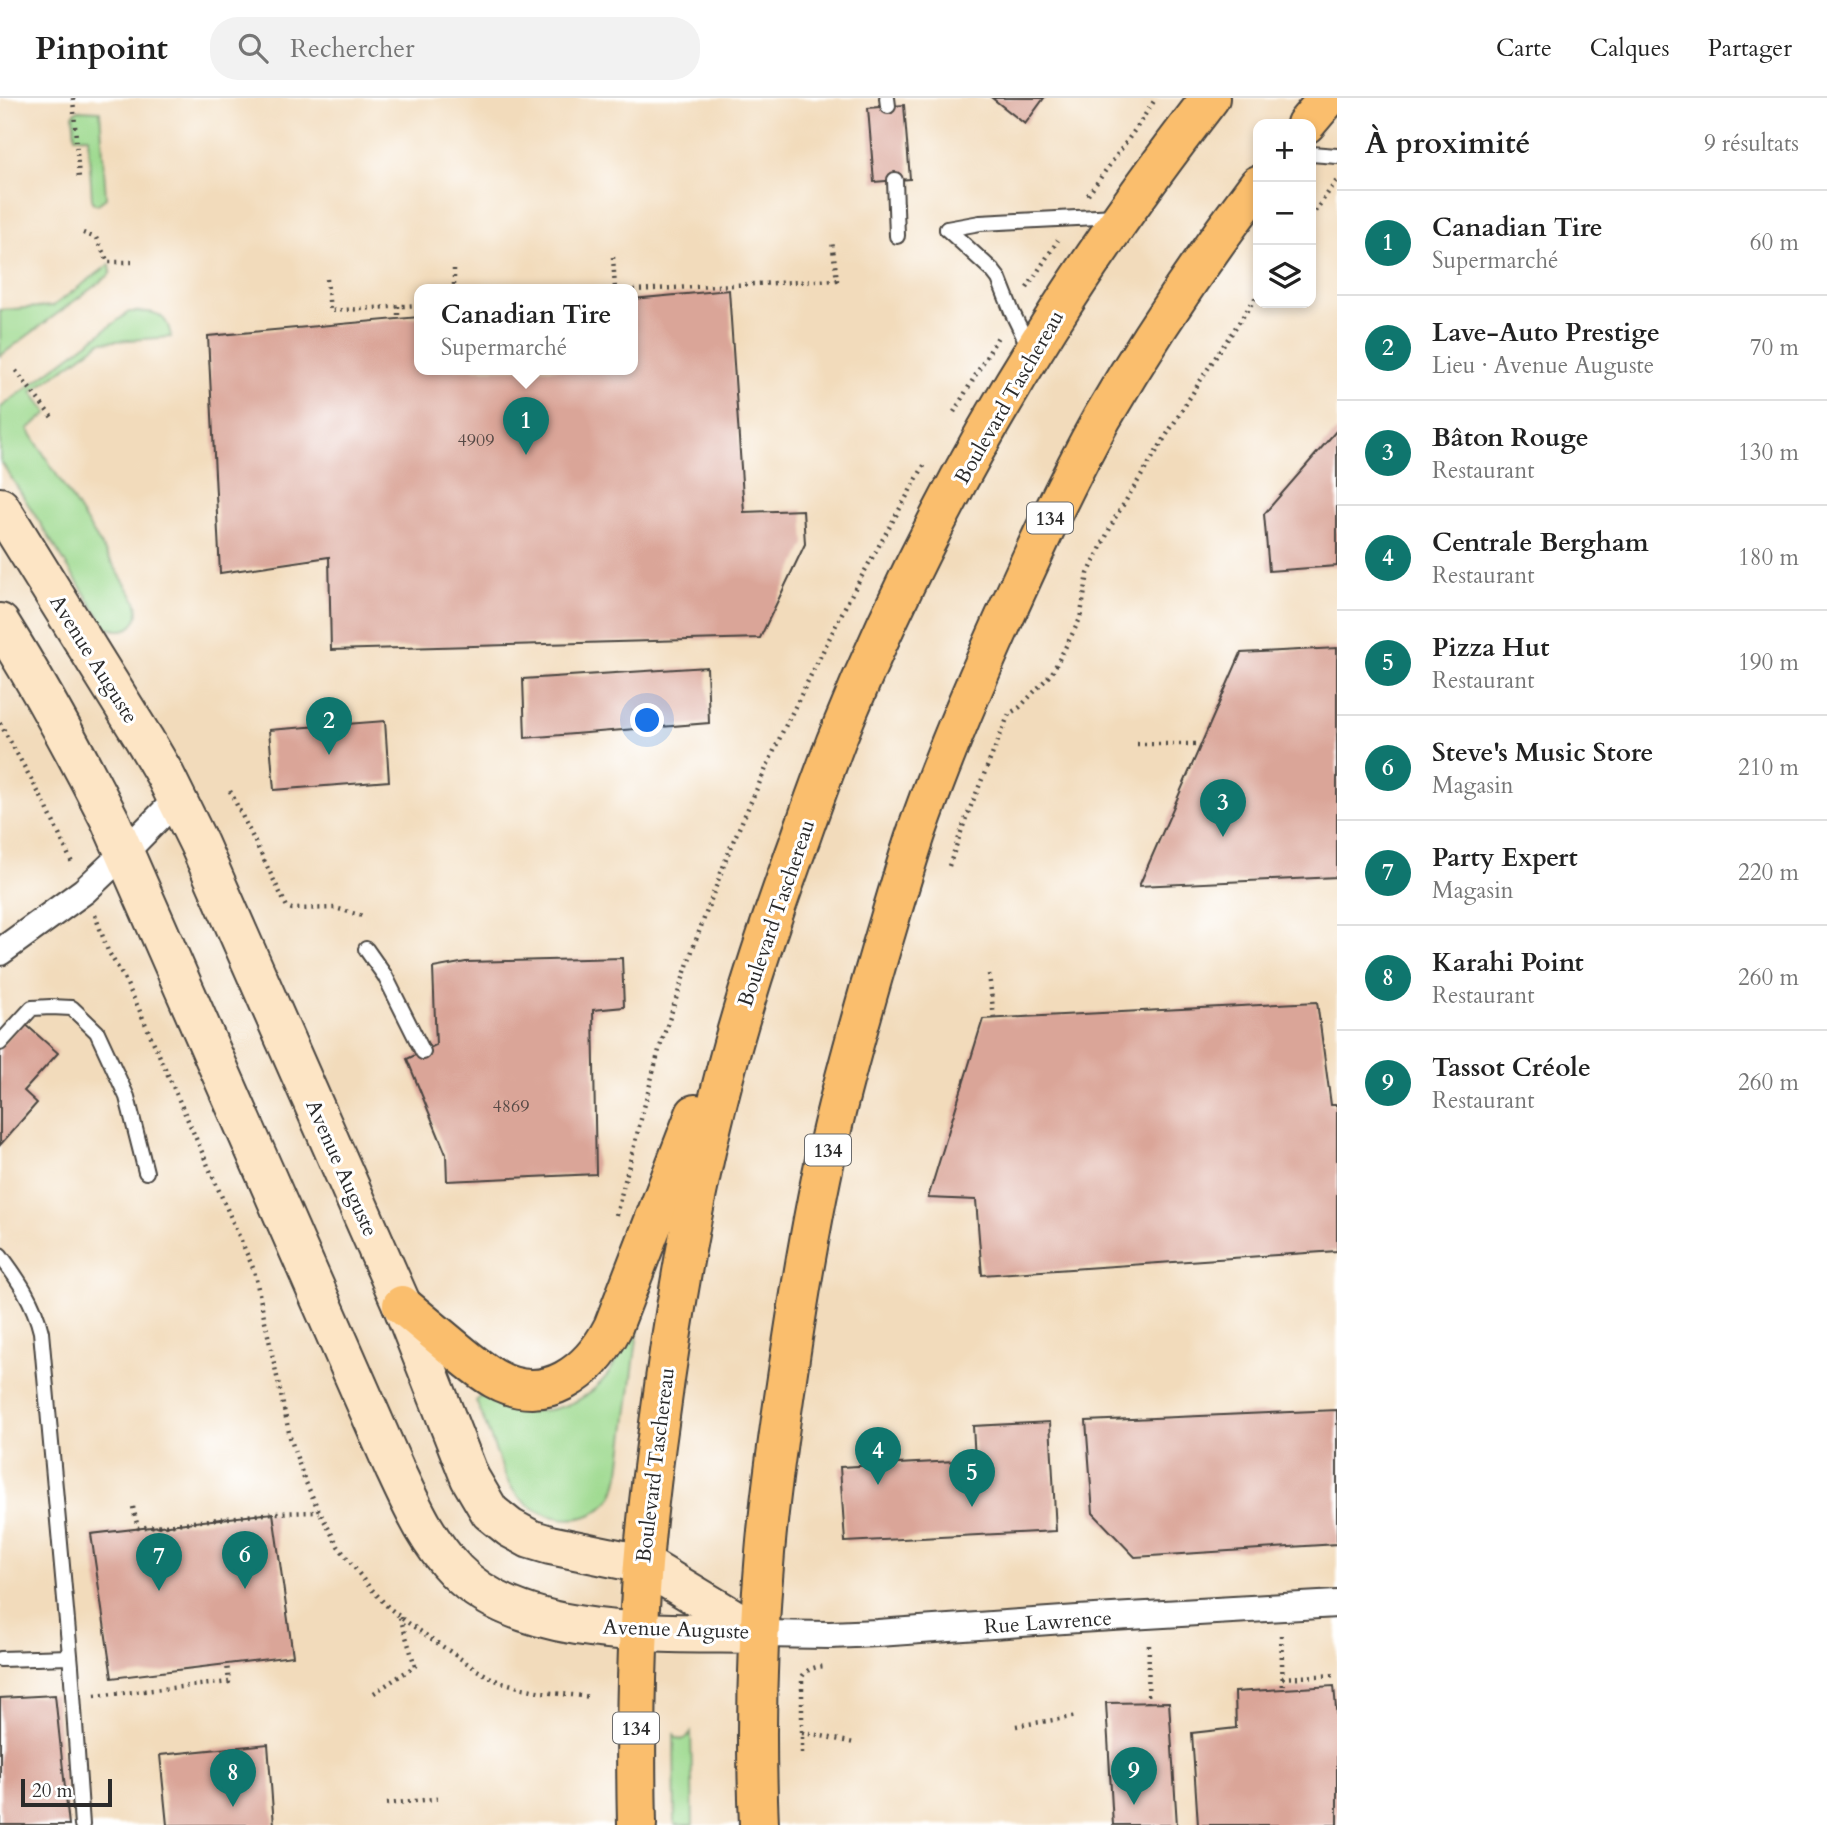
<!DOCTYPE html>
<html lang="fr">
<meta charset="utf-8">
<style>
body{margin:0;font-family:Cardo,serif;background:#f2f2f2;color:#222}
.controls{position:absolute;right:21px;top:21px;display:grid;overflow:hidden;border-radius:14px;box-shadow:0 4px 10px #0003}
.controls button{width:63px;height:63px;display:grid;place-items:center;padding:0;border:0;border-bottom:2px solid #e0e0e0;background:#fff;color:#222;font:35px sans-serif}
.scale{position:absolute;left:21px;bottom:18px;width:91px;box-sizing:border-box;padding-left:7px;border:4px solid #2b2b2b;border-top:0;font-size:19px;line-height:24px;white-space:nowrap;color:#2b2b2b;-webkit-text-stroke:5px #fff;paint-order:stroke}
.you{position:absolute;left:648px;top:623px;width:24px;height:24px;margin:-18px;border:5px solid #fff;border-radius:50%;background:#1a73e8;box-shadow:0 0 0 10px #1a73e833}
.badge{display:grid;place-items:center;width:46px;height:46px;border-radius:50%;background:#0f766e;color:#fff;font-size:23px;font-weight:700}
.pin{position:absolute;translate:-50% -58px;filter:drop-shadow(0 2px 4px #0008)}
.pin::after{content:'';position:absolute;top:37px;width:24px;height:21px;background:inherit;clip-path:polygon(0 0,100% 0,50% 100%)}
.popup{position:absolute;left:414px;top:186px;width:224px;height:91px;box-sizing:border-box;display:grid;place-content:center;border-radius:14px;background:#fff;filter:drop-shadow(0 2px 5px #0005);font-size:23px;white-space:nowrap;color:#767676}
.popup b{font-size:26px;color:#222}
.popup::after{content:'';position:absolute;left:50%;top:100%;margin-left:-14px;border:14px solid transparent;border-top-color:#fff}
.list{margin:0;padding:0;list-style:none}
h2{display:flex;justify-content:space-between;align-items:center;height:91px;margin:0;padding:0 28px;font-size:30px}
h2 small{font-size:23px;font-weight:400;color:#767676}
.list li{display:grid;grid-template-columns:46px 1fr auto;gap:21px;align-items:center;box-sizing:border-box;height:105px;padding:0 28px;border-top:2px solid #e0e0e0}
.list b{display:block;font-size:26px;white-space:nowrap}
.list p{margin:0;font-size:23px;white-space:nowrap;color:#767676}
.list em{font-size:23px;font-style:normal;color:#767676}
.icon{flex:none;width:38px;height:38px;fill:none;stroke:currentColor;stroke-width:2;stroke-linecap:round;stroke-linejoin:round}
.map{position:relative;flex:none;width:1337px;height:1727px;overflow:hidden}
header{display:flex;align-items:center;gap:42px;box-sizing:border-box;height:98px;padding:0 35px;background:#fff;border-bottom:2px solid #e0e0e0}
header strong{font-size:33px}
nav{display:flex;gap:38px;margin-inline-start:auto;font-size:24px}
.search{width:490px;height:63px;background:#f2f2f2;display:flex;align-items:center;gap:18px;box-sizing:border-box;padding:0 24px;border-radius:28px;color:#767676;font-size:26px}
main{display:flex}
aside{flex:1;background:#fff}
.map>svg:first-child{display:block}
</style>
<header>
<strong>Pinpoint</strong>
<div class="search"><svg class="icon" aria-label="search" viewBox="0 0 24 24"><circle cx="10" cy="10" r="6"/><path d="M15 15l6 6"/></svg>Rechercher</div>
<nav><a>Carte</a><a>Calques</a><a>Partager</a></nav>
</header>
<main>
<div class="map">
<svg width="1337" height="1727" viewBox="0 0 1337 1727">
<rect width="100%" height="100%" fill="#fff"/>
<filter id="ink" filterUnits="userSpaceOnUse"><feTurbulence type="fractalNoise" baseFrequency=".0143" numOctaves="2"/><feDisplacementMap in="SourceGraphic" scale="14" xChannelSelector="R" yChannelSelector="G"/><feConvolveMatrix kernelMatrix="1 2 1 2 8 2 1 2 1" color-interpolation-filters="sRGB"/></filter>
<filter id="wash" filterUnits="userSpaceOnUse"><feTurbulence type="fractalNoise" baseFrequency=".00686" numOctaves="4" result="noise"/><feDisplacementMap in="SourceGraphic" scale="28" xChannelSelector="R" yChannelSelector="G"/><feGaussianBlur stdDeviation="1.57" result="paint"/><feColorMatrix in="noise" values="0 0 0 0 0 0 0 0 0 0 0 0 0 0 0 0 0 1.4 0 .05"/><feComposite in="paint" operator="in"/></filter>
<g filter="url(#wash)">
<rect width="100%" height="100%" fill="#f2dbbb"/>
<g fill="#9cd98d" stroke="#64825c" stroke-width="2">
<path d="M78,12L100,13L106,100L98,106H94L92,101L88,39H75L73,17Z"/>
<path d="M110,166L111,174L108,178L0,258V212L53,208Z"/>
<path d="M129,214C151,213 167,212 171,239L101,244L32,294L48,315L28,331L136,503C143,525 128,538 106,529L0,362V310Z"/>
<path d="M631,1233H638L620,1373C617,1384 616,1395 609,1403C582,1435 531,1420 511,1389C505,1380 502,1369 498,1359C491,1340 484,1322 476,1303L483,1296C523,1323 573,1317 605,1280C616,1266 624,1249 631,1233Z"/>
<path d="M691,1634L693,1727H675L674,1635L675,1639L681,1642L687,1640Z"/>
</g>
<g id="blocks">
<g fill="#daa598">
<path d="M992,0H1044L1025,26Z"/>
<path d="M904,7L910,81L874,84L868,10Z"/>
<path d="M729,192L744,414L803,412L805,446L760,540L331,552L329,459L220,475L208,238L419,219V271H633V201Z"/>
<path d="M1337,332V468L1269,473L1264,416Z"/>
<path d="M1337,550V779L1139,788L1241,555Z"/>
<path d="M707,569L709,625L525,640L523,581Z"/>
<path d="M385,623L389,683L274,692L269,632Z"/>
<path d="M622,860L624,909L593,912L596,1076L447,1083L446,1056L407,961L436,947L433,870L466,864Z"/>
<path d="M1317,904L1331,1007H1337V1153L982,1177L976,1102L928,1100L983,921Z"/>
<path d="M23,924L58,955L24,993L37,1005L0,1047V949Z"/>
<path d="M1337,1312V1446L1135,1459L1093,1415L1086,1323Z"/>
<path d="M1050,1324L1056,1433L845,1444L840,1369L975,1362L973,1328Z"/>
<path d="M273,1415L293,1558L112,1580L91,1436Z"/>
<path d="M1334,1588L1337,1622V1727H1198L1192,1635L1236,1630L1235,1594Z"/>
<path d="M55,1597L69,1727H0V1600Z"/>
<path d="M1169,1604L1177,1727H1113L1106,1605Z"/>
<path d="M268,1646L274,1727H167L160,1657Z"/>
</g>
</g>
</g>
<g filter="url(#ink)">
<use href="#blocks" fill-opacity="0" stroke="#494541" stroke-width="2"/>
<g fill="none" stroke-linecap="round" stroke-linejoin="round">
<defs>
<g id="lane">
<path d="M887,0L888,8"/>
<path d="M1311,56L1337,58"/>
<path d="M895,82L897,138"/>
<path d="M947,131L980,125L1116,118"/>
<path d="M947,131L992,172L999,181L1012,214L1030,251"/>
<path d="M366,851L385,878L423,954"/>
<path d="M0,945L32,910L51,909L72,910L97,934L127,999L146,1074"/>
<path d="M0,1157C18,1181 34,1204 41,1234L71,1568L82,1727"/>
<path d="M0,1561L70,1559"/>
</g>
<g id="street">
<path d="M0,854L84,793L124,755L177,701"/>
<path d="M759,1536L830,1537L878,1535L1078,1521L1337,1506"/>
</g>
<g id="secondary">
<path d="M0,409L144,641L164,675L199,746L402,1207L470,1380L490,1414L510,1430L530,1441L550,1447L643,1466L759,1536"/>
<path d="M0,525C40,589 76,655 110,722L395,1372C412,1408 427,1443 456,1473C523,1543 666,1534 757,1536"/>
</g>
<g id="primary">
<path d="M1306,26L1328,0"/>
<path d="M402,1207C420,1222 438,1237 456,1252C468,1262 481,1273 495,1281C546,1309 590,1274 613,1229L695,1016"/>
<path d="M637,1727C635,1640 636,1553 643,1466C647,1416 653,1367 660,1318C675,1204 695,1090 724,979C745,898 772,818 801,739C812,707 824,675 836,643C894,499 966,359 1049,228C1098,150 1153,74 1210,0"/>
<path d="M759,1727C755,1637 757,1545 765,1455C770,1394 779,1333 788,1273C800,1192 813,1110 832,1031C846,971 863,913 880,854C892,814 903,775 916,736C941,664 971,594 1002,525C1033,456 1065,386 1102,320C1149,239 1201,162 1258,87"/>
</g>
</defs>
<use href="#lane" stroke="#494541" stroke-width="18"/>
<use href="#street" stroke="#494541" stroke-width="30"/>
<use href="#secondary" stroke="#494541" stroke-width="42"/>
<use href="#primary" stroke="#494541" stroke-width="42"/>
<g stroke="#494541" stroke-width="4.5" stroke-dasharray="2 5" stroke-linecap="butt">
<path d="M73,0L79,81"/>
<path d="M1088,97L1137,29L1156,0"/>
<path d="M1311,119L1337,82"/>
<path d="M83,135L96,140L108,164H132"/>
<path d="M613,159L615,191"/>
<path d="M454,171V191"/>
<path d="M327,181L330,213L419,207"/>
<path d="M1027,190L1058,142"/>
<path d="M633,192L837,182L832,143"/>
<path d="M398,208V221"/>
<path d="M16,273L54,322"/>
<path d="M954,314L999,237"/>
<path d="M0,625L46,708L73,767"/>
<path d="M1137,646H1200"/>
<path d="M230,693L287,809L292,811L335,810L363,818"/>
<path d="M949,768L966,720L1009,616L1020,609L1052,575L1080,521L1088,476L1115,420L1207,272L1258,196"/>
<path d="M95,817L108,853L124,880L138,909L254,1172L290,1339L303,1378L318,1411L338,1448L366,1485L388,1509L404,1522L477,1572L495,1582L522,1590L542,1594L592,1599"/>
<path d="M989,876L994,920"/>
<path d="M616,1117L659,952L693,850L731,748L782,635L849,501L926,364"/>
<path d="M133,1409L138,1430L273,1415L319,1414"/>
<path d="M1281,1537L1283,1591"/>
<path d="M1282,1580L1337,1577"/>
<path d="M374,1595L415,1568L400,1519"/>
<path d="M95,1598L229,1584L227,1566"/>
<path d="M1148,1605L1149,1546"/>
<path d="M1016,1628L1078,1618"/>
<path d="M802,1635L817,1637L854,1645"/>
<path d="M802,1655V1579C807,1570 816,1569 826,1568"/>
<path d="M387,1706L442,1700"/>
</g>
<use href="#lane" stroke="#fff" stroke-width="14"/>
<use href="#street" stroke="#fff" stroke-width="26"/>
<use href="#secondary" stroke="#fde5c5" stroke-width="38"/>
<use href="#primary" stroke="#fabe6d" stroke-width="38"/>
</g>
</g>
<g text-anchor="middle" stroke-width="6" stroke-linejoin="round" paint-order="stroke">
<g font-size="18" fill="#574a46">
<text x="476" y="348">4909</text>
<text x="511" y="1014">4869</text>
</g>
<g fill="#fff" stroke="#6b6b6b" stroke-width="2">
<rect x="1027" y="404.5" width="46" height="31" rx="5"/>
<rect x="805" y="1036.5" width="46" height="31" rx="5"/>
<rect x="613" y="1614.5" width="46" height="31" rx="5"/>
</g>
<g font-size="19" font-weight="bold" fill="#2b2b2b">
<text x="1050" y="427">134</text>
<text x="828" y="1059">134</text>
<text x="636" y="1637">134</text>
</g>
<g font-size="21" fill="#2b2b2b" stroke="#fff">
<text transform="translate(1009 299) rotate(-60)" y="7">Boulevard Taschereau</text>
<text transform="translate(94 561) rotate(58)" y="7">Avenue Auguste</text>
<text transform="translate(776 815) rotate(-71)" y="7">Boulevard Taschereau</text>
<text transform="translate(342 1070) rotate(66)" y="7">Avenue Auguste</text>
<text transform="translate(655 1367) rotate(-83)" y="7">Boulevard Taschereau</text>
<text transform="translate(1048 1524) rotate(-4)" y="7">Rue Lawrence</text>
<text transform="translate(676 1531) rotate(2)" y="7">Avenue Auguste</text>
</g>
</g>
</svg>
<div class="controls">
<button>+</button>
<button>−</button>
<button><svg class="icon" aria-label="layers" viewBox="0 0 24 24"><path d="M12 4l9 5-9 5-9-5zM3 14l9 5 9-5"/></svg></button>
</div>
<div class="scale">20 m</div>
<div class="you"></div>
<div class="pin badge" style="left:526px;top:357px">1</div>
<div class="popup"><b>Canadian Tire</b>Supermarché</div>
<div class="pin badge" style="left:329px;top:657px">2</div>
<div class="pin badge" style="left:1223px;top:739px">3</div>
<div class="pin badge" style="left:878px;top:1387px">4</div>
<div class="pin badge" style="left:972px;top:1409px">5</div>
<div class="pin badge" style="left:245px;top:1491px">6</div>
<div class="pin badge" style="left:159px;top:1493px">7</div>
<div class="pin badge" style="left:233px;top:1709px">8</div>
<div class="pin badge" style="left:1134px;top:1707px">9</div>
</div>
<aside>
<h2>À proximité<small>9 résultats</small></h2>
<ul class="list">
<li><span class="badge">1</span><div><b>Canadian Tire</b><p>Supermarché</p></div><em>60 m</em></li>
<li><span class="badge">2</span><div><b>Lave-Auto Prestige</b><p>Lieu · Avenue Auguste</p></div><em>70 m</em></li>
<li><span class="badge">3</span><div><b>Bâton Rouge</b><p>Restaurant</p></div><em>130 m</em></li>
<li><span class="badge">4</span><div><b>Centrale Bergham</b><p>Restaurant</p></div><em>180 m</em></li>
<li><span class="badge">5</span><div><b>Pizza Hut</b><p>Restaurant</p></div><em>190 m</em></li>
<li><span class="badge">6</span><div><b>Steve's Music Store</b><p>Magasin</p></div><em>210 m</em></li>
<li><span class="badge">7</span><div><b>Party Expert</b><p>Magasin</p></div><em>220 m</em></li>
<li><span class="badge">8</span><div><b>Karahi Point</b><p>Restaurant</p></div><em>260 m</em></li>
<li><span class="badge">9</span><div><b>Tassot Créole</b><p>Restaurant</p></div><em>260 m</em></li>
</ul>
</aside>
</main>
